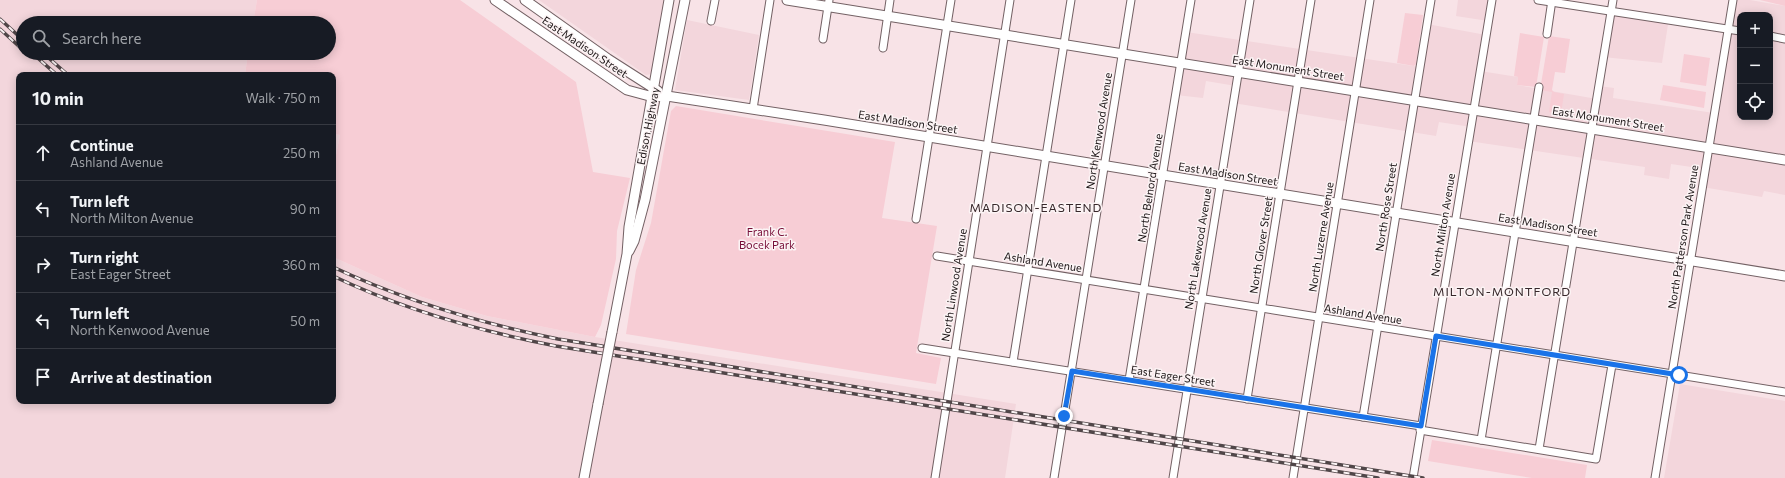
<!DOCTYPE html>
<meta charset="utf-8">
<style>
body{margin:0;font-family:Commissioner,sans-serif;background:#20242c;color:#f1f3f6}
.controls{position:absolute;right:12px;top:12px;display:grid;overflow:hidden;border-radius:8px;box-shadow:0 2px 10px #0003}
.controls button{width:36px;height:36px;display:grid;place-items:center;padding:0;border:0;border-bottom:1px solid #363941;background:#171b24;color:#f1f3f6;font:20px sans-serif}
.stop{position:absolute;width:12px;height:12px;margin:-9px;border:3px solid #1a73e8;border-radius:50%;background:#fff}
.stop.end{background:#1a73e8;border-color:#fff;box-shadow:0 1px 4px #0008}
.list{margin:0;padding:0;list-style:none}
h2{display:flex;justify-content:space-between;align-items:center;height:52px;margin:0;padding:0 16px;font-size:17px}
h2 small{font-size:13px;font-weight:400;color:#9ea1a6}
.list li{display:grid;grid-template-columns:26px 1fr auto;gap:12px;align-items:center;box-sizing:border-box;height:56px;padding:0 16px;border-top:1px solid #363941}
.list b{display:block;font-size:15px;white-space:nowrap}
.list p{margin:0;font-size:13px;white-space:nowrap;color:#9ea1a6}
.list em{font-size:13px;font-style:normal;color:#9ea1a6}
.icon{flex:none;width:22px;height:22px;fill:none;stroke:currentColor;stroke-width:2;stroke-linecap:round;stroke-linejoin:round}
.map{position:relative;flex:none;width:1785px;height:478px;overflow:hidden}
.search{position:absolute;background:#171b24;box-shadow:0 2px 10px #0003;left:16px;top:16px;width:320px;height:44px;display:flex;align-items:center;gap:10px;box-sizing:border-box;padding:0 14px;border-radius:22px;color:#9ea1a6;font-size:15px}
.panel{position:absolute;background:#171b24;box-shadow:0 2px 10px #0003;left:16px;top:72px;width:320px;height:332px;border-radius:8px}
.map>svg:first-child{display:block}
</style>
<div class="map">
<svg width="1785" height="478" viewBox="0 0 1785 478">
<rect width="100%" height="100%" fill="#f8e3e7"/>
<g fill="#f3d6dc" fill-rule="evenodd">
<path d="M0,0H257L253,23H23V53H248L245,75H19V401H333V257L422,297L487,316L595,337L1016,404L1005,478H0Z"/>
<path d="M539,0H664L651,74L646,75Z"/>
<path d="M1458,0H1491L1488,21L1456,16Z"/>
<path d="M1732,0H1750L1785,6V195L1764,191L1762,197L1702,187L1705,169L1671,164L1669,179L1644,175L1645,167L1468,141L1471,127L1439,122L1436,136L1233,103L1236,86L1206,81L1203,98L1176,95L1186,32L1420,67L1427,24L1486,35L1480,71L1518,77L1517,85L1597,99L1599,86L1614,88L1613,98L1714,113ZM1740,15H1770V117H1740Z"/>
<path d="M1610,11L1669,18L1662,63L1603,57Z"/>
<path d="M687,20L759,35L749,100L675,90Z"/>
<path d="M333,134L340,135L333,170Z"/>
<path d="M1680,384L1785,401V478H1664Z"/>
</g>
<g fill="#f7cdd5">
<path d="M257,0H460L576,82L593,172L630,178L617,231L616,259L601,325L595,337L487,316L422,297L333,257V170L340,135L333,134V75H245L248,53H329V23H253Z"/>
<path d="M1760,0H1785V6Z"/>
<path d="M1405,13L1423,15L1416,64L1414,66L1397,63Z"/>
<path d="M1520,33L1544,37L1536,87L1517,85L1518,77L1514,76Z"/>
<path d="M1549,36L1570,39L1565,73L1555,72L1552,90L1554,92L1564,94L1561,114L1549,112L1552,92L1540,90Z"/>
<path d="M1684,54L1710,58L1706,86L1680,82Z"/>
<path d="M1663,85L1706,92L1704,108L1660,100Z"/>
<path d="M676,106L895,142L882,218L937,226L916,353L941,358L936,384L626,334L636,270L651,223L671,111Z"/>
<path d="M1432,440L1587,465L1585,478H1532L1428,461Z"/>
</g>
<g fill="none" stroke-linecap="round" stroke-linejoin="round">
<defs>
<g id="minor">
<path d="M1538,0L1740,31"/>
<path d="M711,21L715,0"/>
<path d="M1547,34L1552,0"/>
<path d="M1770,36L1785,39"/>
<path d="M823,39L829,0"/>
<path d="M883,48L890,0"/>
<path d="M753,109L770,0"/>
<path d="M916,219L951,0"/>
<path d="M937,256L1785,392"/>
<path d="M922,348L1421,426"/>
<path d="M1013,362L1071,0"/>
<path d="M1129,380L1191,0"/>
<path d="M1247,399L1311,0"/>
<path d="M1363,417L1431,0"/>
<path d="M1420,430L1596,459L1612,365"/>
<path d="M1481,440L1539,87"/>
<path d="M1539,449L1613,0"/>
<path d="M935,478L1010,0"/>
<path d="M1054,478L1131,0"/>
<path d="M1173,478L1250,0"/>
<path d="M1293,478L1370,0"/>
<path d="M1413,478L1492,0"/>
<path d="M1655,478L1733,0"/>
</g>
<g id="major">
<path d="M495,0L627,90L653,97L667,96L824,120L1785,276"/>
<path d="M525,0L608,59L658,91"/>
<path d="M787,0L1785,160"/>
<path d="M629,251L634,241L645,200L685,0"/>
<path d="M612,332L627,254L629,227L669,0"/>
<path d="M584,478L598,404"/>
</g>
</defs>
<use href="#minor" stroke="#736164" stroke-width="9"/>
<use href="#major" stroke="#736164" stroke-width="11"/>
<use href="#minor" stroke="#fff" stroke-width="7"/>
<use href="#major" stroke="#fff" stroke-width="9"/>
<defs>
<g id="rail">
<path d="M0,19L23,40"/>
<path d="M0,29L23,50"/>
<path d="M32,53L57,75"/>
<path d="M43,53L68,75"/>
<path d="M333,267C405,301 480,323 558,339L1423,478"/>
<path d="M333,276C404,310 479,331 556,346L1378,478"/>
</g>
</defs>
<use href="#rail" stroke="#504648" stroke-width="3.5"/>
<use href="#rail" stroke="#fcf4f5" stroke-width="2" stroke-dasharray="6" stroke-linecap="butt"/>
<defs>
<path id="major-bridge" d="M598,404L612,332"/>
</defs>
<use href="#major-bridge" stroke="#736164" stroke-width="11" stroke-linecap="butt"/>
<use href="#major-bridge" stroke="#fff" stroke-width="9"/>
</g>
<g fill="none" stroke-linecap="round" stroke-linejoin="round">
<path stroke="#1a73e8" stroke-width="5" d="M1064,416L1072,371L1421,426L1436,336L1679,375"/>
</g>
<g text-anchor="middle" stroke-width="3" stroke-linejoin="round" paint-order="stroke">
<g font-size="11" fill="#1b1415" stroke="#fcf4f5">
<text transform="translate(585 47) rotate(34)" y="4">East Madison Street</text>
<text transform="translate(1288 68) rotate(9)" y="4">East Monument Street</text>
<text transform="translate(1608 119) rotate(9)" y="4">East Monument Street</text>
<text transform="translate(908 122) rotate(9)" y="4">East Madison Street</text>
<text transform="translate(648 126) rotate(-79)" y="4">Edison Highway</text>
<text transform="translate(1099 131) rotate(-81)" y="4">North Kenwood Avenue</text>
<text transform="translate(1228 174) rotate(9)" y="4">East Madison Street</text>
<text transform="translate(1150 188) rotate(-81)" y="4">North Belnord Avenue</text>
<text transform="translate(1386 207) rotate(-81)" y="4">North Rose Street</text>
<text transform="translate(1443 225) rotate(-81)" y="4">North Milton Avenue</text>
<text transform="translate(1548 225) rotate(9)" y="4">East Madison Street</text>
<text transform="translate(1321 237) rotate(-81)" y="4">North Luzerne Avenue</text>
<text transform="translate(1683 237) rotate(-81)" y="4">North Patterson Park Avenue</text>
<text transform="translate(1261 245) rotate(-81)" y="4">North Glover Street</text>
<text transform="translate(1198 249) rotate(-81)" y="4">North Lakewood Avenue</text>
<text transform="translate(1043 262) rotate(9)" y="4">Ashland Avenue</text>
<text transform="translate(954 285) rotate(-81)" y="4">North Linwood Avenue</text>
<text transform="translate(1363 314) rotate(9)" y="4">Ashland Avenue</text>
<text transform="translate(1173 376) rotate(9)" y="4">East Eager Street</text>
</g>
<g font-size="11" fill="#760c36" stroke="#fcf4f5">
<text x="767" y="236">Frank C.<tspan x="767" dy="13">Bocek Park</tspan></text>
</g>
<g font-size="12" letter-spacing="1" fill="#37282b" stroke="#fcf4f5">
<text x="1036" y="212">MADISON-EASTEND</text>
<text x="1502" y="296">MILTON-MONTFORD</text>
</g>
</g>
</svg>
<div class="controls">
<button>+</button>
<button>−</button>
<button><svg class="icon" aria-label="locate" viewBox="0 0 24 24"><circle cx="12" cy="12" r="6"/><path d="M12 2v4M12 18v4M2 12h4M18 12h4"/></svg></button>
</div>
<div class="stop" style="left:1679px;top:375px"></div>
<div class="stop end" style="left:1064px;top:416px"></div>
<div class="search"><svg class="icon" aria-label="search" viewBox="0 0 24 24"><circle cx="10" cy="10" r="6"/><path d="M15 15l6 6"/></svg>Search here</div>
<section class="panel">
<h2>10 min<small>Walk · 750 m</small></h2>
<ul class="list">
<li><svg class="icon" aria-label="ahead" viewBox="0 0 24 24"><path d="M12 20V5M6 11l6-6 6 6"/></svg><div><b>Continue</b><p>Ashland Avenue</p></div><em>250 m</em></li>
<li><svg class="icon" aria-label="left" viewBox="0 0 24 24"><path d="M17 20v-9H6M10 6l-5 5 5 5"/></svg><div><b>Turn left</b><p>North Milton Avenue</p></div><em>90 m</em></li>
<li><svg class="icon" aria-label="right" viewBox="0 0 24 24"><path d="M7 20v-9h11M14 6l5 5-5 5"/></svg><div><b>Turn right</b><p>East Eager Street</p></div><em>360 m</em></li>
<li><svg class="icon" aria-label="left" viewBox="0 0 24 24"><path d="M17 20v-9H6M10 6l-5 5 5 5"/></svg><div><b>Turn left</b><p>North Kenwood Avenue</p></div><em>50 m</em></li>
<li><svg class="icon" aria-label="arrive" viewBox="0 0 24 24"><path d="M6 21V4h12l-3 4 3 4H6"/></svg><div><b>Arrive at destination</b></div></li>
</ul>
</section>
</div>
